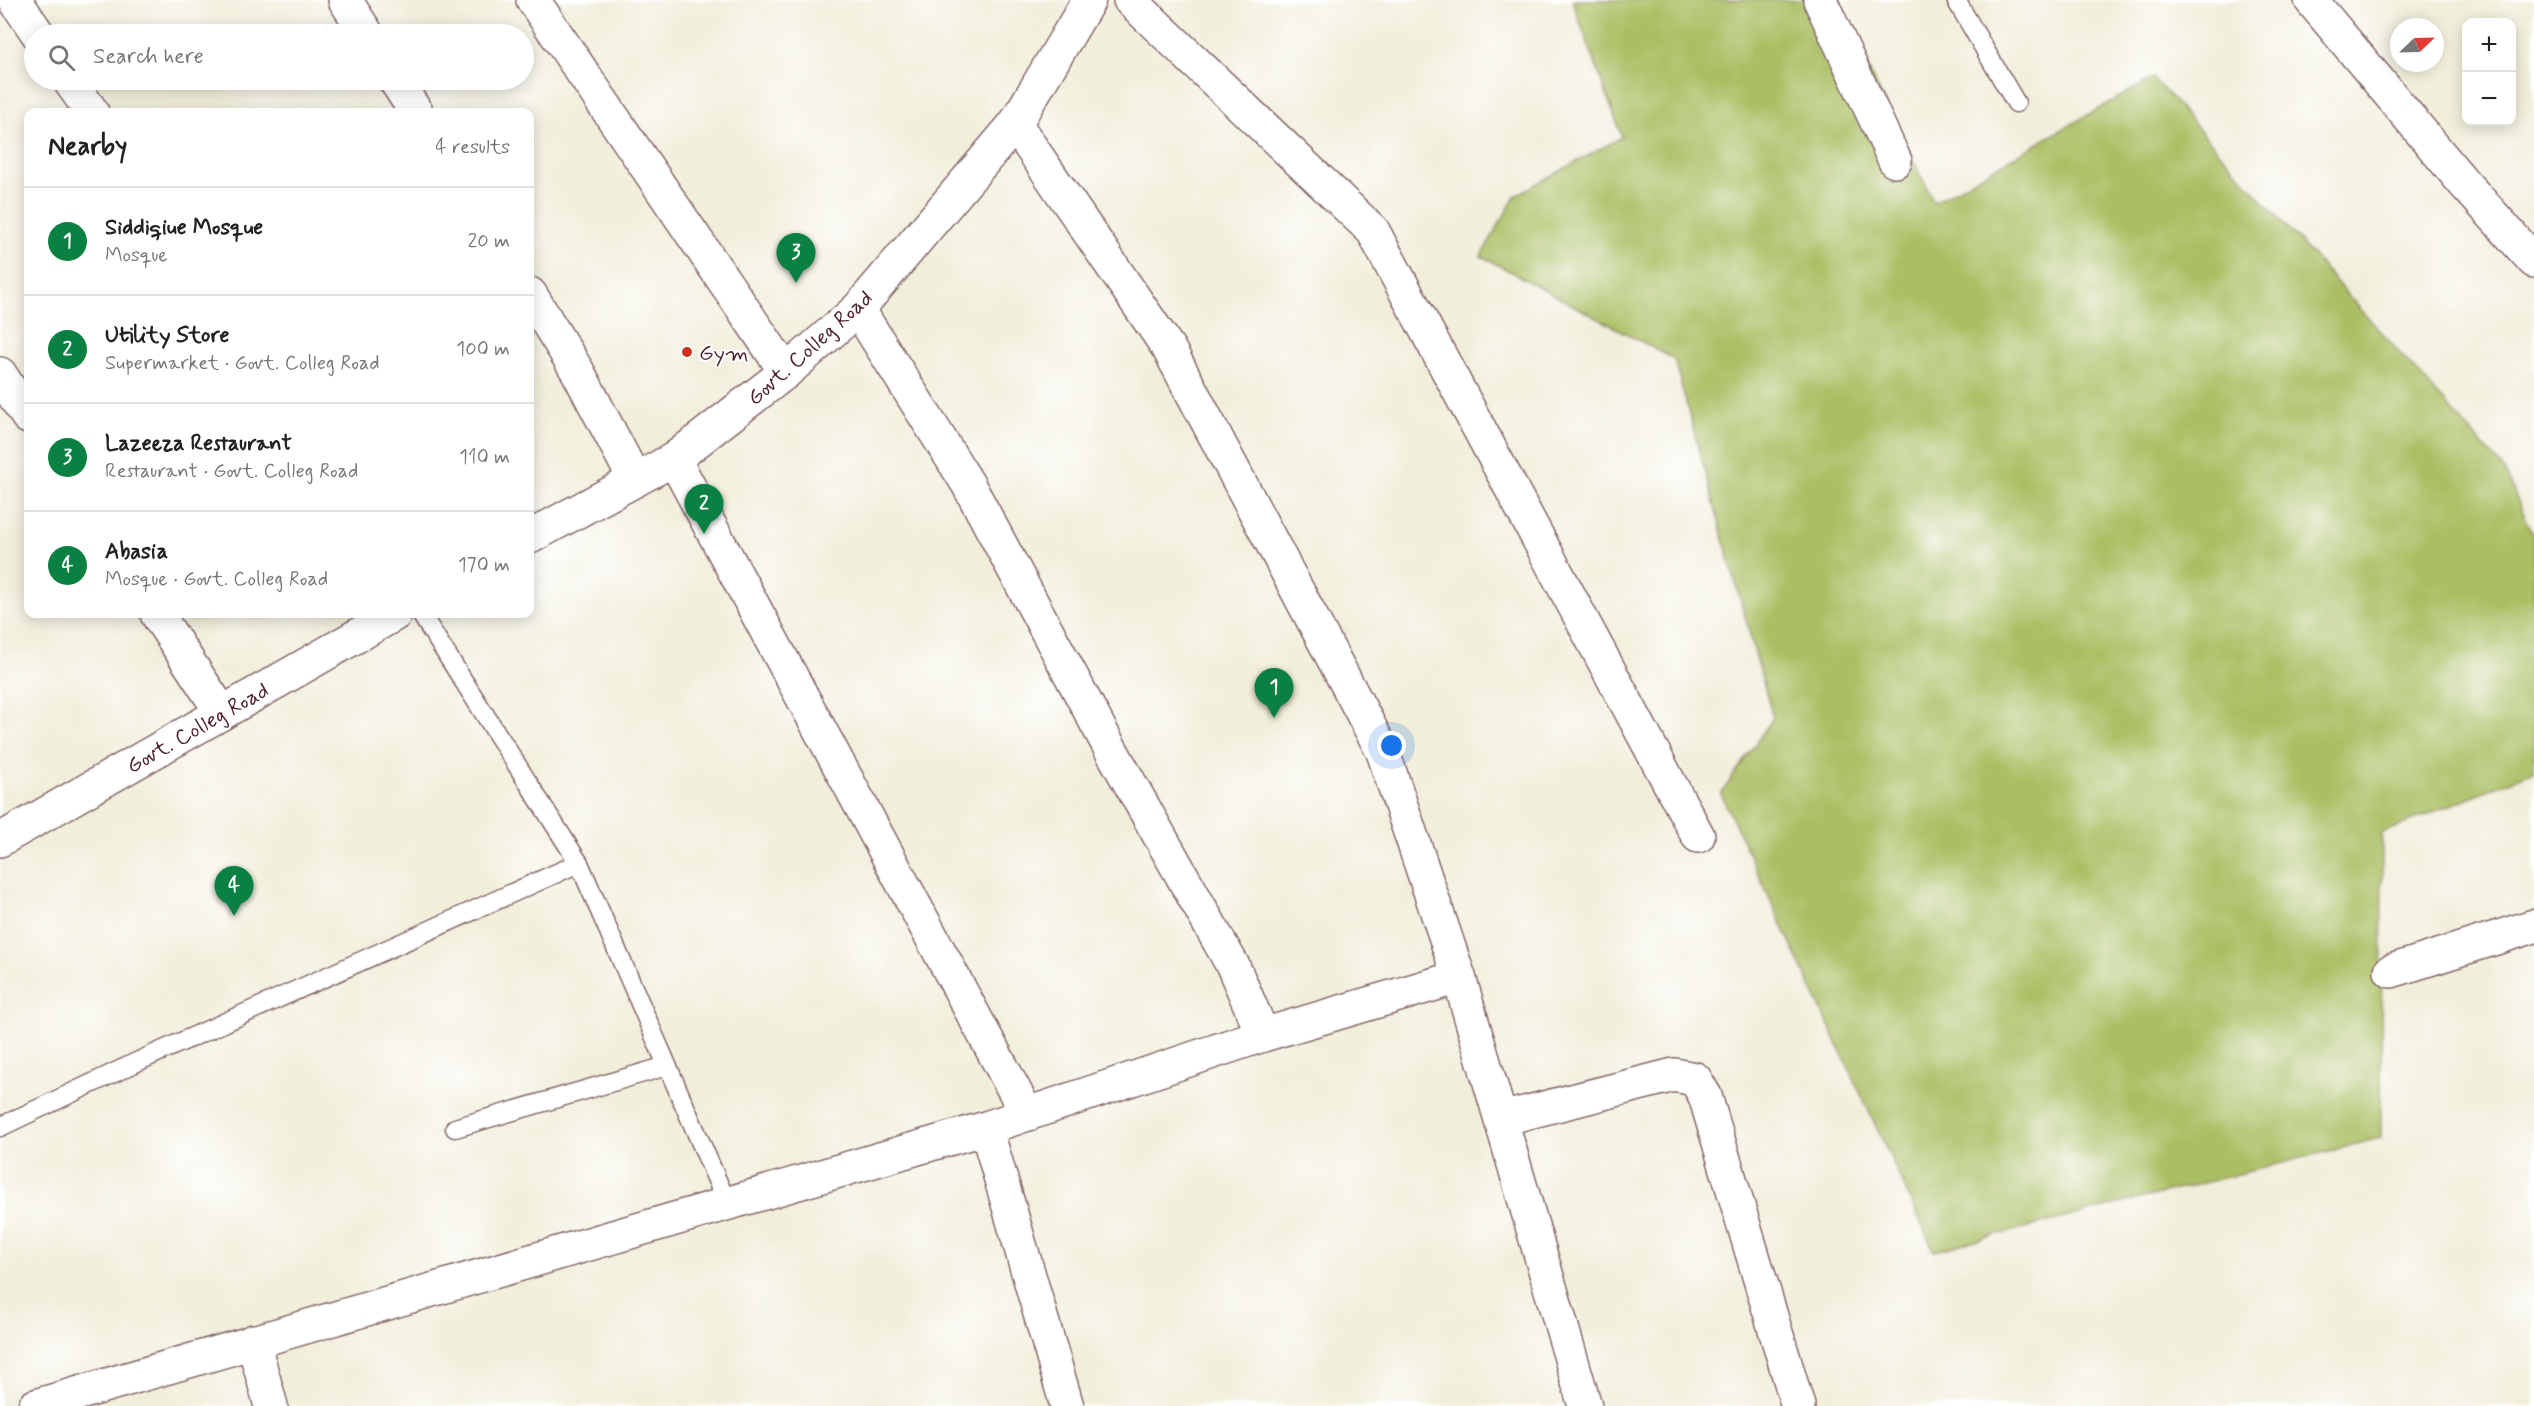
<!DOCTYPE html>
<meta charset="utf-8">
<style>
body{margin:0;font-family:Mynerve,sans-serif;background:#f2f2f2;color:#222}
.controls{position:absolute;right:18px;top:18px;display:grid;overflow:hidden;border-radius:12px;box-shadow:0 3px 15px #0003}
.controls button{width:54px;height:54px;display:grid;place-items:center;padding:0;border:0;border-bottom:2px solid #e0e0e0;background:#fff;color:#222;font:30px sans-serif}
.compass{position:absolute;left:2390px;top:18px;width:54px;height:54px;border-radius:50%;background:#fff;box-shadow:0 3px 15px #0003;rotate:67deg}
.you{position:absolute;left:1392px;top:746px;width:21px;height:21px;margin:-15px;border:4px solid #fff;border-radius:50%;background:#1a73e8;box-shadow:0 0 0 9px #1a73e833}
.badge{display:grid;place-items:center;width:39px;height:39px;border-radius:50%;background:#0b8043;color:#fff;font-size:20px;font-weight:700}
.pin{position:absolute;translate:-50% -50px;filter:drop-shadow(0 2px 3px #0008)}
.pin::after{content:'';position:absolute;top:32px;width:21px;height:18px;background:inherit;clip-path:polygon(0 0,100% 0,50% 100%)}
.list{margin:0;padding:0;list-style:none}
h2{display:flex;justify-content:space-between;align-items:center;height:78px;margin:0;padding:0 24px;font-size:26px}
h2 small{font-size:20px;font-weight:400;color:#767676}
.list li{display:grid;grid-template-columns:39px 1fr auto;gap:18px;align-items:center;box-sizing:border-box;height:108px;padding:0 24px;border-top:2px solid #e0e0e0}
.list b{display:block;font-size:22px;white-space:nowrap}
.list p{margin:0;font-size:20px;white-space:nowrap;color:#767676}
.list em{font-size:20px;font-style:normal;color:#767676}
.icon{flex:none;width:33px;height:33px;fill:none;stroke:currentColor;stroke-width:2;stroke-linecap:round;stroke-linejoin:round}
.map{position:relative;flex:none;width:2534px;height:1406px;overflow:hidden}
.search{position:absolute;background:#fff;box-shadow:0 3px 15px #0003;left:24px;top:24px;width:510px;height:66px;display:flex;align-items:center;gap:15px;box-sizing:border-box;padding:0 21px;border-radius:33px;color:#767676;font-size:22px}
.panel{position:absolute;background:#fff;box-shadow:0 3px 15px #0003;left:24px;top:108px;width:510px;height:510px;border-radius:12px}
.map>svg:first-child{display:block}
</style>
<div class="map">
<svg width="2534" height="1406" viewBox="0 0 2534 1406">
<rect width="100%" height="100%" fill="#fff"/>
<filter id="ink" filterUnits="userSpaceOnUse"><feTurbulence type="fractalNoise" baseFrequency=".0167" numOctaves="2"/><feDisplacementMap in="SourceGraphic" scale="12" xChannelSelector="R" yChannelSelector="G"/><feConvolveMatrix kernelMatrix="1 2 1 2 8 2 1 2 1" color-interpolation-filters="sRGB"/></filter>
<filter id="wash" filterUnits="userSpaceOnUse"><feTurbulence type="fractalNoise" baseFrequency=".008" numOctaves="4" result="noise"/><feDisplacementMap in="SourceGraphic" scale="24" xChannelSelector="R" yChannelSelector="G"/><feGaussianBlur stdDeviation="1.35" result="paint"/><feColorMatrix in="noise" values="0 0 0 0 0 0 0 0 0 0 0 0 0 0 0 0 0 1.4 0 .05"/><feComposite in="paint" operator="in"/></filter>
<g filter="url(#wash)">
<rect width="100%" height="100%" fill="#f1eeda"/>
<path fill="#aabf63" stroke="#7a6f47" stroke-width="1.5" d="M1572,0H1834L1934,202L2153,78L2504,469L2534,538V771L2382,833L2381,1138L1934,1251L1721,794L1773,718L1674,359L1481,256L1516,195L1622,137Z"/>
</g>
<g filter="url(#ink)">
<g fill="none" stroke-linecap="round" stroke-linejoin="round">
<defs>
<g id="lane">
<path d="M1956,0L2016,103"/>
<path d="M421,614L579,863L727,1203"/>
<path d="M0,1127L139,1061L579,863"/>
<path d="M455,1128L667,1066"/>
</g>
<g id="street">
<path d="M15,0L38,34"/>
<path d="M345,0L367,34"/>
<path d="M533,0L786,372"/>
<path d="M1130,0L1373,231L1698,836"/>
<path d="M1820,0L1895,161"/>
<path d="M2311,0L2463,182L2534,261"/>
<path d="M69,80L92,112"/>
<path d="M395,80L416,112"/>
<path d="M1015,124L1169,349L1383,752L1459,977L1585,1406"/>
<path d="M530,294L578,372L635,480"/>
<path d="M858,309L968,484L1110,748L1233,966L1263,1035"/>
<path d="M0,374L28,417"/>
<path d="M674,459L1027,1114"/>
<path d="M157,614L222,713"/>
<path d="M2391,971L2534,926"/>
<path d="M1501,1119L1674,1075L1695,1079L1705,1096L1798,1406"/>
<path d="M986,1128L1067,1406"/>
<path d="M253,1341L271,1406"/>
<path d="M35,1406L986,1128L1263,1035L1459,977"/>
</g>
<g id="secondary">
<path d="M530,537L674,459L786,372L858,309L1015,124L1089,0"/>
<path d="M0,840L395,614"/>
</g>
</defs>
<use href="#lane" stroke="#846768" stroke-width="21"/>
<use href="#street" stroke="#846768" stroke-width="36"/>
<use href="#secondary" stroke="#846768" stroke-width="36"/>
<use href="#lane" stroke="#fff" stroke-width="18"/>
<use href="#street" stroke="#fff" stroke-width="33"/>
<use href="#secondary" stroke="#fff" stroke-width="33"/>
</g>
</g>
<circle fill="#c8321e" stroke="#fff" stroke-width="2" cx="687" cy="352" r="6"/>
<g text-anchor="middle" stroke-width="4.5" stroke-linejoin="round" paint-order="stroke">
<g font-size="22" fill="#4a1f2b" stroke="#fff">
<text transform="translate(809 347) rotate(-42)" y="8">Govt. Colleg Road</text>
<text transform="translate(197 727) rotate(-30)" y="8">Govt. Colleg Road</text>
</g>
<g font-size="22" fill="#4a1f2b" stroke="#fff" text-anchor="start">
<text x="699" y="360">Gym</text>
</g>
</g>
</svg>
<div class="controls">
<button>+</button>
<button>−</button>
</div>
<svg class="compass" viewBox="-18 -18 36 36"><path d="M0-13l5 13h-10z" fill="#e53935"/><path d="M0 13l5-13h-10z" fill="#767676"/></svg>
<div class="you"></div>
<div class="pin badge" style="left:1274px;top:718px">1</div>
<div class="pin badge" style="left:704px;top:534px">2</div>
<div class="pin badge" style="left:796px;top:283px">3</div>
<div class="pin badge" style="left:234px;top:916px">4</div>
<div class="search"><svg class="icon" aria-label="search" viewBox="0 0 24 24"><circle cx="10" cy="10" r="6"/><path d="M15 15l6 6"/></svg>Search here</div>
<section class="panel">
<h2>Nearby<small>4 results</small></h2>
<ul class="list">
<li><span class="badge">1</span><div><b>Siddiqiue Mosque</b><p>Mosque</p></div><em>20 m</em></li>
<li><span class="badge">2</span><div><b>Utility Store</b><p>Supermarket · Govt. Colleg Road</p></div><em>100 m</em></li>
<li><span class="badge">3</span><div><b>Lazeeza Restaurant</b><p>Restaurant · Govt. Colleg Road</p></div><em>110 m</em></li>
<li><span class="badge">4</span><div><b>Abasia</b><p>Mosque · Govt. Colleg Road</p></div><em>170 m</em></li>
</ul>
</section>
</div>
